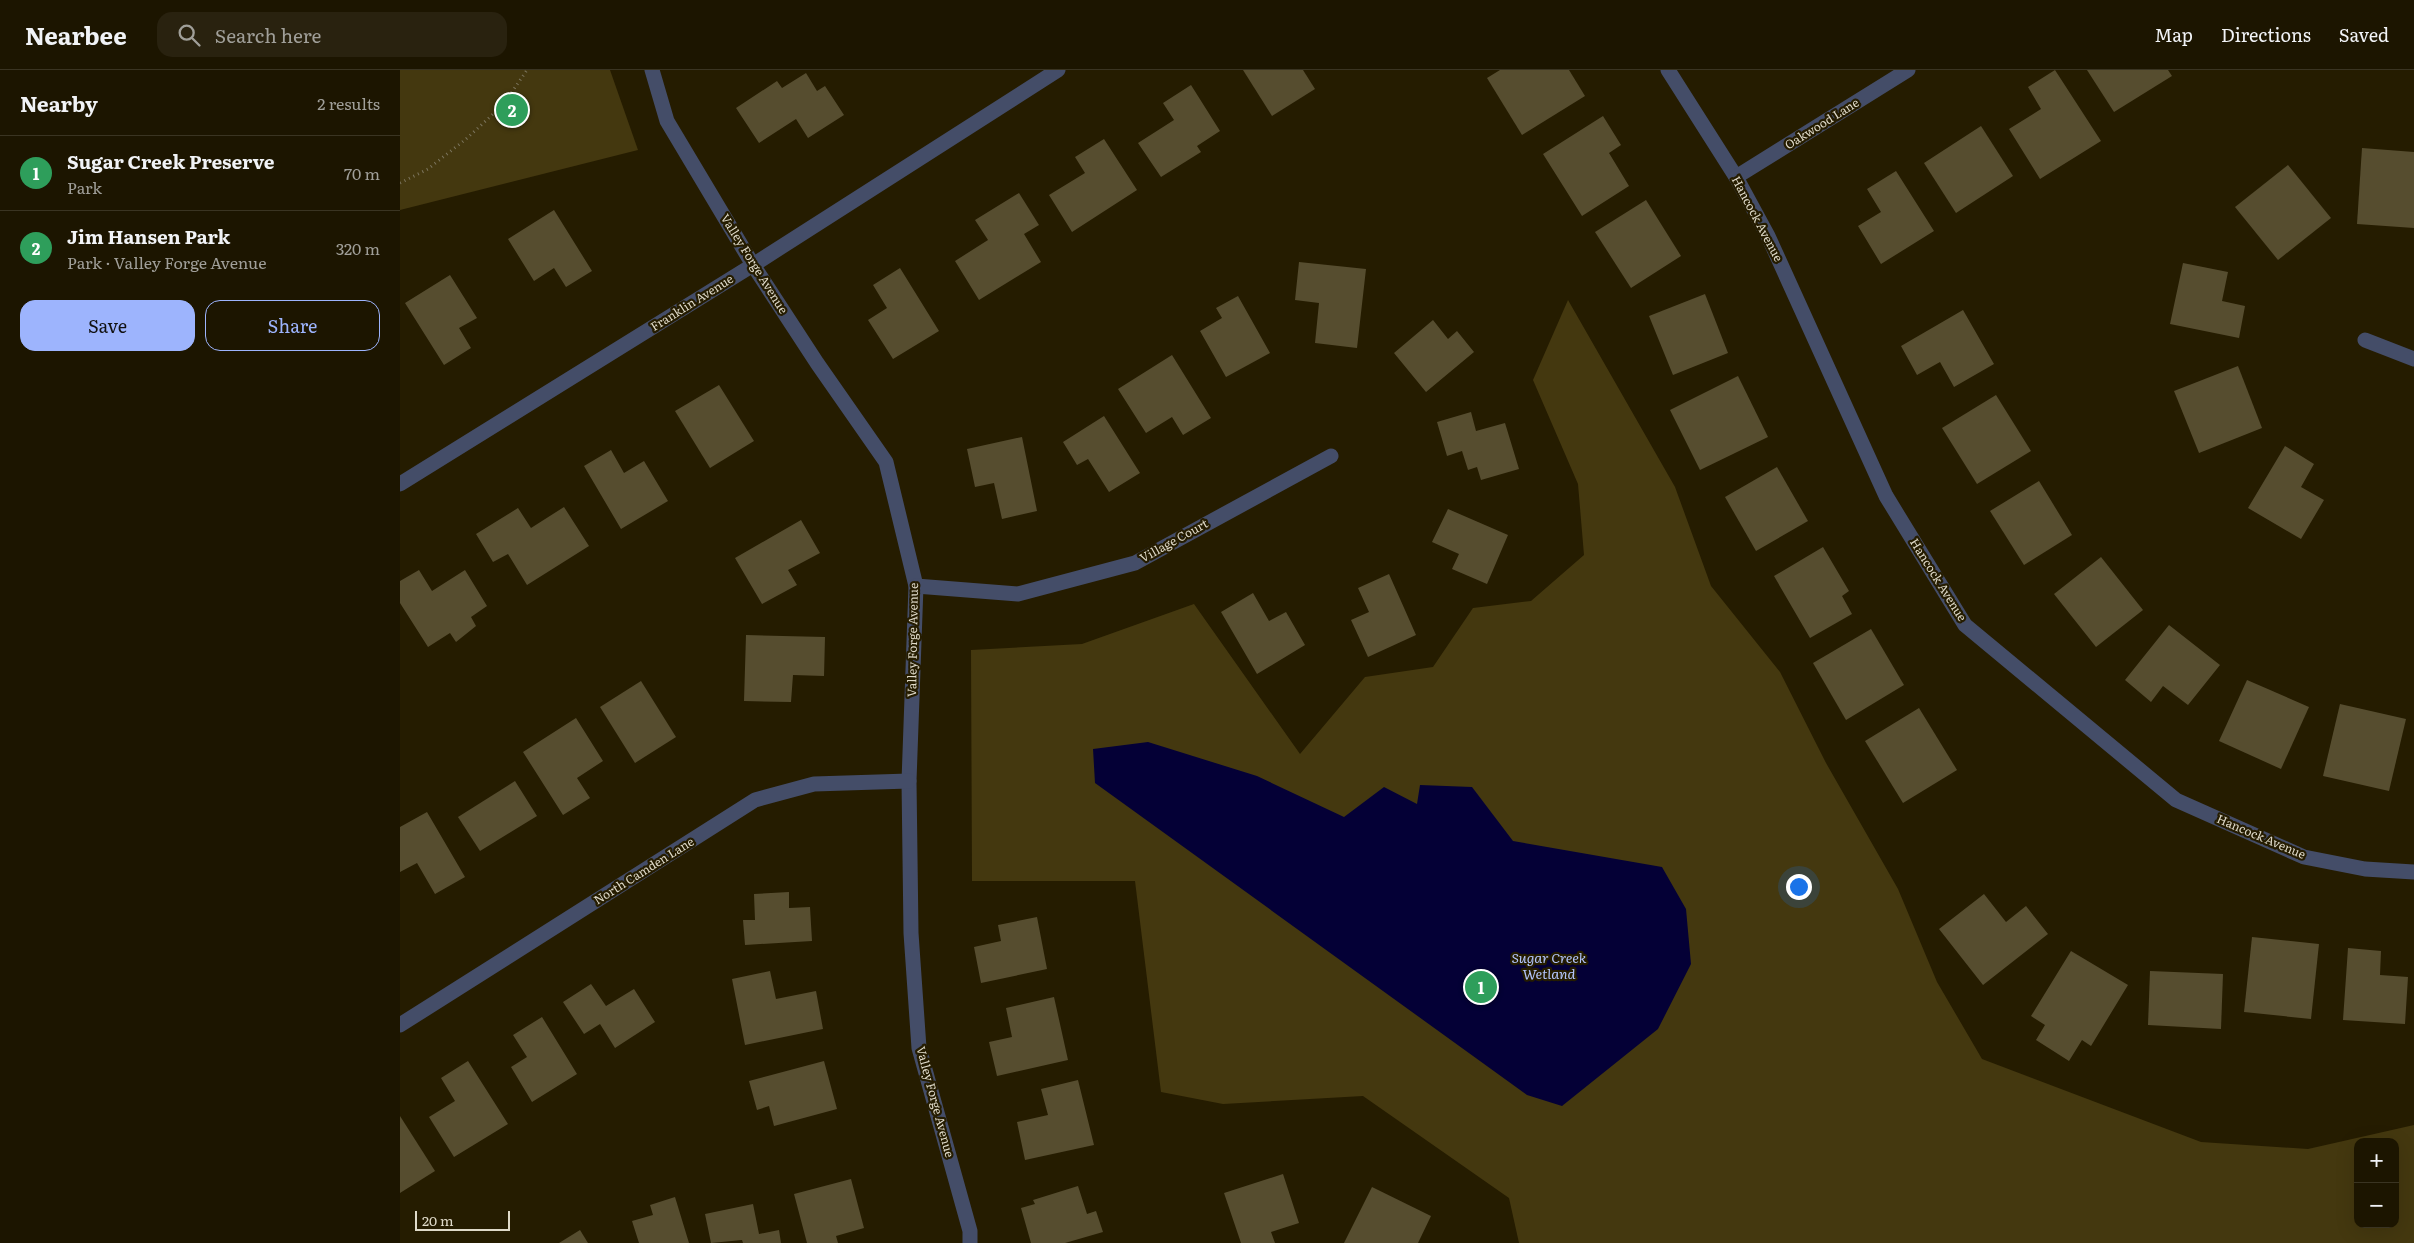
<!DOCTYPE html>
<meta charset="utf-8">
<style>
body{margin:0;font-family:Literata,serif;background:#29220f;color:#f1f3f6}
.controls{position:absolute;right:15px;bottom:15px;display:grid;overflow:hidden;border-radius:10px;box-shadow:0 5px 20px #0002}
.controls button{width:45px;height:45px;display:grid;place-items:center;padding:0;border:0;border-bottom:1px solid #3a3422;background:#1c1500;color:#f1f3f6;font:25px sans-serif}
.scale{position:absolute;left:15px;bottom:12px;width:95px;box-sizing:border-box;padding-left:5px;border:2px solid #dfdac9;border-top:0;font-size:14px;line-height:18px;white-space:nowrap;color:#dfdac9;-webkit-text-stroke:4px #251c00;paint-order:stroke}
.you{position:absolute;left:1398px;top:816px;width:18px;height:18px;margin:-12px;border:4px solid #fff;border-radius:50%;background:#1a73e8;box-shadow:0 0 0 8px #1a73e833}
.badge{display:grid;place-items:center;width:32px;height:32px;border-radius:50%;background:#9db4fd;color:#fff;font-size:16px;font-weight:700}
.pin{position:absolute;translate:-50% -50%;border:2px solid #fff;box-shadow:0 1px 5px #0006}
.list{margin:0;padding:0;list-style:none}
h2{display:flex;justify-content:space-between;align-items:center;height:65px;margin:0;padding:0 20px;font-size:21px}
h2 small{font-size:16px;font-weight:400;color:#a09f99}
.list li{display:grid;grid-template-columns:32px 1fr auto;gap:15px;align-items:center;box-sizing:border-box;height:75px;padding:0 20px;border-top:1px solid #3a3422}
.list b{display:block;font-size:19px;white-space:nowrap}
.list p{margin:0;font-size:16px;white-space:nowrap;color:#a09f99}
.list em{font-size:16px;font-style:normal;color:#a09f99}
.actions{display:flex;gap:10px;padding:15px 20px}
.actions a{flex:1;padding:11px 0;border:1px solid #9db4fd;border-radius:15px;text-align:center;font-size:18px;color:#9db4fd}
.actions .main{background:#9db4fd;color:#111}
.icon{flex:none;width:28px;height:28px;fill:none;stroke:currentColor;stroke-width:2;stroke-linecap:round;stroke-linejoin:round}
.map{position:relative;flex:none;width:2014px;height:1173px;overflow:hidden}
header{display:flex;align-items:center;gap:30px;box-sizing:border-box;height:70px;padding:0 25px;background:#1c1500;border-bottom:1px solid #3a3422}
header strong{font-size:24px}
nav{display:flex;gap:28px;margin-inline-start:auto;font-size:18px}
.search{width:350px;height:45px;background:#29220f;display:flex;align-items:center;gap:12px;box-sizing:border-box;padding:0 18px;border-radius:15px;color:#a09f99;font-size:19px}
main{display:flex}
aside{flex:1;background:#1c1500}
.map>svg:first-child{display:block}
</style>
<header>
<strong>Nearbee</strong>
<div class="search"><svg class="icon" aria-label="search" viewBox="0 0 24 24"><circle cx="10" cy="10" r="6"/><path d="M15 15l6 6"/></svg>Search here</div>
<nav><a>Map</a><a>Directions</a><a>Saved</a></nav>
</header>
<main>
<aside>
<h2>Nearby<small>2 results</small></h2>
<ul class="list">
<li><span class="badge" style="background:#2e9e5b">1</span><div><b>Sugar Creek Preserve</b><p>Park</p></div><em>70 m</em></li>
<li><span class="badge" style="background:#2e9e5b">2</span><div><b>Jim Hansen Park</b><p>Park · Valley Forge Avenue</p></div><em>320 m</em></li>
</ul>
<div class="actions"><a class="main">Save</a><a>Share</a></div>
</aside>
<div class="map">
<svg width="2014" height="1173" viewBox="0 0 2014 1173">
<rect width="100%" height="100%" fill="#251c00"/>
<g fill="#44380f" fill-rule="evenodd">
<path d="M0,0H210L238,80L0,140Z"/>
<path d="M1168,230L1275,417L1311,516L1380,602L1426,693L1498,819L1537,912L1582,989L1801,1072L1908,1079L2014,1055V1173H1119L1109,1128L963,1026L823,1034L761,1022L735,811H572L571,580L682,574L794,534L900,684L965,607L1033,597L1073,538L1131,531L1184,485L1178,414L1133,310ZM1958,1072H1995V1154H1958Z"/>
</g>
<path fill="#040036" d="M748,672L857,706L944,747L984,717L1017,734L1020,715L1072,717L1113,771L1262,797L1286,839L1291,894L1258,959L1162,1036L1127,1025L695,713L693,679Z"/>
<g fill="#564d2f">
<path d="M843,0H903L915,19L872,46Z"/>
<path d="M1100,0H1169L1185,26L1122,65L1087,8Z"/>
<path d="M1655,0L1701,71L1640,109L1609,59L1641,39L1628,17Z"/>
<path d="M1687,0H1768L1772,6L1714,42Z"/>
<path d="M406,3L417,21L425,16L444,45L408,68L396,49L359,73L336,38L377,11L382,18Z"/>
<path d="M791,15L820,61L797,76L801,82L761,107L738,73L774,50L763,33Z"/>
<path d="M1203,46L1221,75L1209,83L1229,116L1182,146L1143,84Z"/>
<path d="M1581,56L1613,106L1556,143L1524,93Z"/>
<path d="M704,69L737,120L672,162L649,125L685,103L675,87Z"/>
<path d="M1962,78L2014,82V158L1957,154Z"/>
<path d="M1888,95L1931,148L1878,190L1835,137Z"/>
<path d="M1496,101L1534,161L1481,194L1458,156L1481,142L1467,119Z"/>
<path d="M619,123L639,155L624,164L641,192L579,230L555,191L588,170L575,150Z"/>
<path d="M1246,130L1281,186L1231,218L1195,162Z"/>
<path d="M154,140L192,201L166,217L154,198L134,211L108,169Z"/>
<path d="M899,192L966,199L957,278L915,273L919,233L895,230Z"/>
<path d="M1783,193L1828,202L1822,231L1845,236L1839,268L1770,254Z"/>
<path d="M500,198L539,261L493,289L468,250L487,238L473,215Z"/>
<path d="M50,205L77,248L59,258L71,278L44,295L5,233Z"/>
<path d="M1305,224L1328,283L1273,305L1249,246Z"/>
<path d="M838,226L870,283L826,307L800,261L822,248L816,238Z"/>
<path d="M1563,240L1594,294L1554,317L1540,292L1517,305L1501,276Z"/>
<path d="M1033,250L1048,269L1057,261L1074,282L1026,322L994,283Z"/>
<path d="M772,285L811,348L783,365L772,347L746,363L718,319Z"/>
<path d="M1838,296L1862,358L1799,383L1774,321Z"/>
<path d="M1338,306L1368,367L1300,400L1270,340Z"/>
<path d="M319,315L354,371L310,398L275,341Z"/>
<path d="M1596,325L1631,381L1577,414L1542,358Z"/>
<path d="M1071,342L1076,361L1105,353L1119,399L1081,410L1077,397L1068,400L1062,381L1047,386L1037,352Z"/>
<path d="M704,346L740,403L709,422L688,389L677,395L663,372Z"/>
<path d="M622,367L637,441L602,449L594,413L575,417L567,379Z"/>
<path d="M1885,376L1914,394L1901,417L1924,430L1901,469L1848,438Z"/>
<path d="M211,380L224,403L244,391L268,431L221,459L184,396Z"/>
<path d="M1377,397L1408,451L1356,481L1325,427Z"/>
<path d="M1639,411L1672,465L1624,495L1590,441Z"/>
<path d="M164,437L189,476L127,515L108,484L93,492L76,464L118,438L131,458Z"/>
<path d="M1048,439L1108,465L1087,514L1052,499L1059,484L1032,472Z"/>
<path d="M401,450L420,483L388,500L397,515L362,534L335,488Z"/>
<path d="M1423,477L1449,521L1442,526L1452,544L1410,568L1374,506Z"/>
<path d="M1701,487L1743,540L1696,577L1654,524Z"/>
<path d="M19,500L32,521L65,500L87,536L71,547L76,556L56,572L50,563L28,577L0,533V511Z"/>
<path d="M989,504L1016,565L968,587L951,550L969,542L958,518Z"/>
<path d="M853,523L869,551L886,542L905,575L857,604L821,542Z"/>
<path d="M1769,555L1820,595L1788,635L1763,616L1751,632L1725,610Z"/>
<path d="M1471,559L1504,615L1446,650L1413,593Z"/>
<path d="M346,565L425,567L424,606L393,605L391,632L344,631Z"/>
<path d="M1847,610L1909,637L1881,699L1819,671Z"/>
<path d="M241,611L276,667L235,693L200,637Z"/>
<path d="M1940,634L2006,649L1989,721L1923,706Z"/>
<path d="M1519,638L1557,700L1503,733L1465,671Z"/>
<path d="M176,648L203,691L177,708L190,728L163,745L123,682Z"/>
<path d="M115,711L137,746L80,781L58,747Z"/>
<path d="M27,742L65,807L35,824L17,793L0,802V757Z"/>
<path d="M389,822V838L410,837L412,871L345,875L343,850H355L354,824Z"/>
<path d="M1584,824L1606,852L1626,836L1648,864L1583,915L1539,859Z"/>
<path d="M637,847L647,899L581,913L574,877L601,871L598,855Z"/>
<path d="M1852,867L1919,874L1911,949L1844,942Z"/>
<path d="M1948,878L1981,881L1980,905L2008,907L2005,954L1943,950Z"/>
<path d="M1671,881L1728,915L1691,976L1682,970L1669,991L1636,970L1645,955L1631,946Z"/>
<path d="M370,901L376,929L416,921L423,959L345,975L332,909Z"/>
<path d="M1750,901L1823,904L1821,959L1748,955Z"/>
<path d="M191,914L206,936L234,919L255,952L215,978L200,954L184,964L163,932Z"/>
<path d="M654,927L668,990L597,1006L589,972L612,967L606,938Z"/>
<path d="M142,947L177,1004L132,1032L111,997L127,987L113,965Z"/>
<path d="M68,991L108,1054L54,1087L29,1047L55,1031L41,1008Z"/>
<path d="M424,991L437,1039L374,1056L369,1036L357,1040L349,1011Z"/>
<path d="M678,1010L694,1075L625,1090L617,1052L648,1045L641,1019Z"/>
<path d="M0,1046L35,1101L0,1123Z"/>
<path d="M883,1104L899,1153L871,1162L875,1173H841L824,1123Z"/>
<path d="M451,1109L464,1158L436,1166L438,1173H407L394,1124Z"/>
<path d="M678,1116L687,1144L696,1141L703,1162L665,1173H631L621,1138L635,1134L633,1130Z"/>
<path d="M972,1117L1031,1146L1018,1173H944Z"/>
<path d="M275,1127L289,1173H239L232,1151L253,1145L250,1135Z"/>
<path d="M353,1134L359,1164L379,1160L381,1173H343L342,1170L311,1173L305,1144Z"/>
<path d="M180,1160L188,1173H159Z"/>
</g>
<g fill="none" stroke-linecap="round" stroke-linejoin="round">
<path stroke="#7c755e" stroke-width="3" stroke-dasharray="1 4" stroke-linecap="butt" d="M0,113L28,99L66,69L103,35L127,0"/>
<g stroke="#444d68" stroke-width="15">
<path d="M252,0L267,51L353,195L417,293L486,392L516,516L509,711L511,863L519,978L570,1161V1173"/>
<path d="M1268,0L1336,107L1368,166L1486,426L1565,555L1776,730L1904,787L1965,799L2014,802"/>
<path d="M1336,107L1508,0"/>
<path d="M1965,270L2014,289"/>
<path d="M0,414L353,195L658,0"/>
<path d="M516,516L618,524L735,493L931,386"/>
<path d="M0,955L355,730L414,714L509,711"/>
</g>
</g>
<g text-anchor="middle" stroke-width="4.5" stroke-linejoin="round" paint-order="stroke">
<g font-size="12" fill="#dfdac9" stroke="#251c00">
<text transform="translate(1422 54) rotate(-32)" y="4">Oakwood Lane</text>
<text transform="translate(1357 149) rotate(62)" y="4">Hancock Avenue</text>
<text transform="translate(354 194) rotate(58)" y="4">Valley Forge Avenue</text>
<text transform="translate(292 233) rotate(-32)" y="4">Franklin Avenue</text>
<text transform="translate(774 471) rotate(-29)" y="4">Village Court</text>
<text transform="translate(1538 510) rotate(58)" y="4">Hancock Avenue</text>
<text transform="translate(513 570) rotate(-89)" y="4">Valley Forge Avenue</text>
<text transform="translate(1861 767) rotate(23)" y="4">Hancock Avenue</text>
<text transform="translate(244 801) rotate(-32)" y="4">North Camden Lane</text>
<text transform="translate(535 1032) rotate(75)" y="4">Valley Forge Avenue</text>
</g>
<g font-size="14" font-style="italic" fill="#b2c4fb" stroke="#251c00">
<text x="1149" y="893">Sugar Creek<tspan x="1149" dy="16">Wetland</tspan></text>
</g>
</g>
</svg>
<div class="controls">
<button>+</button>
<button>−</button>
</div>
<div class="scale">20 m</div>
<div class="you"></div>
<div class="pin badge" style="left:1081px;top:917px;background:#2e9e5b">1</div>
<div class="pin badge" style="left:112px;top:40px;background:#2e9e5b">2</div>
</div>
</main>
